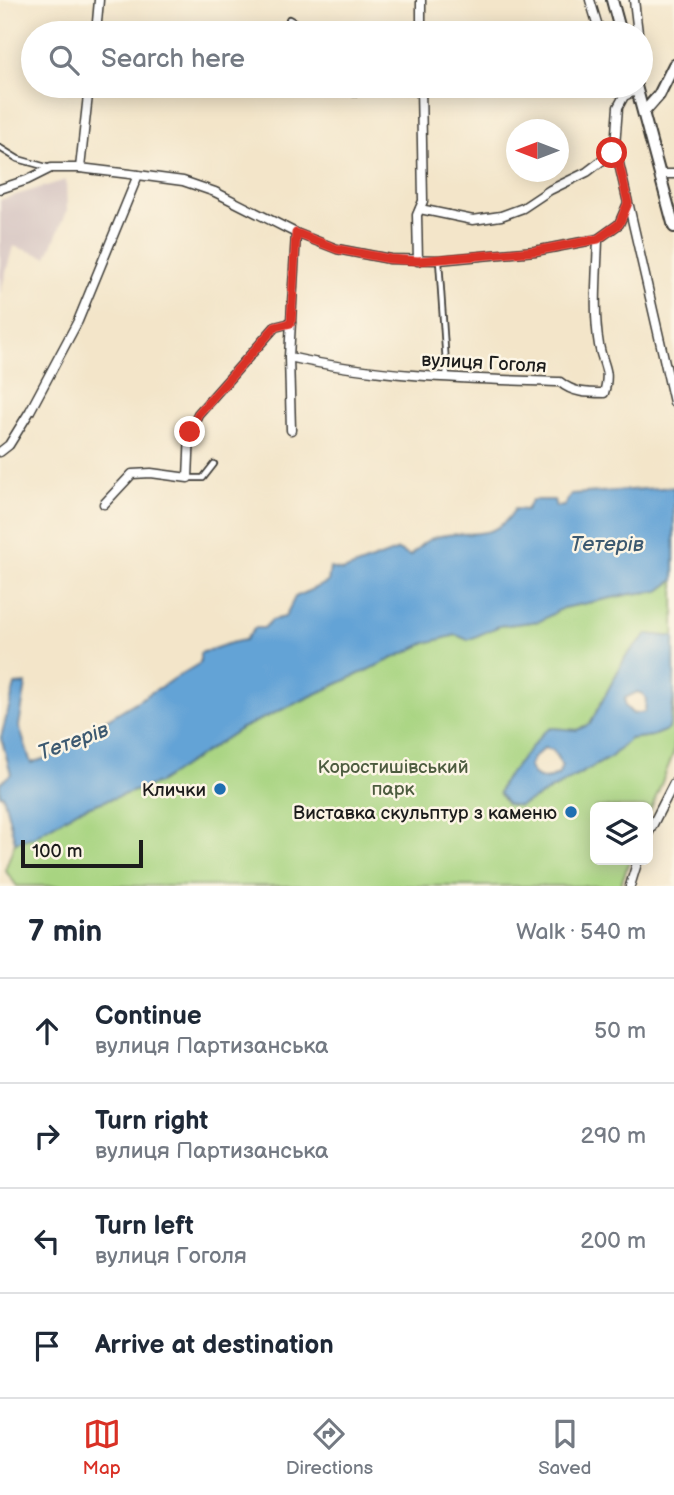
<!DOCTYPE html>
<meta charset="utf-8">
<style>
body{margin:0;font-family:"Balsamiq Sans",sans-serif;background:#f6f6f7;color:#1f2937}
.controls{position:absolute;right:21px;bottom:21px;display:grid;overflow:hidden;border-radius:10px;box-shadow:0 4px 18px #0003}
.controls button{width:63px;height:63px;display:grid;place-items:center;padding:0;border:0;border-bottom:2px solid #e0e1e3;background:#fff;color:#1f2937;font:35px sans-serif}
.compass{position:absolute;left:506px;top:119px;width:63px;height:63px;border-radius:50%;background:#fff;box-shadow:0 4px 18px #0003;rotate:270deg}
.scale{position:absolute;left:21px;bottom:18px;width:122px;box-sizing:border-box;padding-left:7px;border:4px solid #1c1c1c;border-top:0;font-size:19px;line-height:24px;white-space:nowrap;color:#1c1c1c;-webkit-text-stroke:5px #fcf5e5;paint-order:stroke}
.stop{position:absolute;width:21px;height:21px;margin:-16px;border:5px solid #d93025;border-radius:50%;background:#fff}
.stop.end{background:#d93025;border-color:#fff;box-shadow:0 2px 7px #0008}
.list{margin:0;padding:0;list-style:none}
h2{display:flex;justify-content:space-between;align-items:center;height:91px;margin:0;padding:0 28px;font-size:30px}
h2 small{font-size:23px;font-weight:400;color:#747a83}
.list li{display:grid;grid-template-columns:46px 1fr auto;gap:21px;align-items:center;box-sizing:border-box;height:105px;padding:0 28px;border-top:2px solid #e0e1e3}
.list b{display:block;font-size:26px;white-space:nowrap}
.list p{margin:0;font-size:23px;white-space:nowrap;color:#747a83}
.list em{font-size:23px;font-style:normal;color:#747a83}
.icon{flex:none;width:38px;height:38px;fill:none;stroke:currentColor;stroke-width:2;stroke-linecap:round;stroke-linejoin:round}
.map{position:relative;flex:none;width:674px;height:886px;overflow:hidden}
.search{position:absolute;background:#fff;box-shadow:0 4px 18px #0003;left:21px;right:21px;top:21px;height:77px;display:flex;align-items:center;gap:18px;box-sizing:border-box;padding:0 24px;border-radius:38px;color:#747a83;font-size:26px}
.sheet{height:511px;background:#fff}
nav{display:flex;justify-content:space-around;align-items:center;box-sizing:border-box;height:98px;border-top:2px solid #e0e1e3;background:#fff;font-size:19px;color:#747a83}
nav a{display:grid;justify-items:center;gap:4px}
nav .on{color:#d93025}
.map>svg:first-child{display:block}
</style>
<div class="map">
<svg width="674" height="886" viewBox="0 0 674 886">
<rect width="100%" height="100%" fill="#fcf5e5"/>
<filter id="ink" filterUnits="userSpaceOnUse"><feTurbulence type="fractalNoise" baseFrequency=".0143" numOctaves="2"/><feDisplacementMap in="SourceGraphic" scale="14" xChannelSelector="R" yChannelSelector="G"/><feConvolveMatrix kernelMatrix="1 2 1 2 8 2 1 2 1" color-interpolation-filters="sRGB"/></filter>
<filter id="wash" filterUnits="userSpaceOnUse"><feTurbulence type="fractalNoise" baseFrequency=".00686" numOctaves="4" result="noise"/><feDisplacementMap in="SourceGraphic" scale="28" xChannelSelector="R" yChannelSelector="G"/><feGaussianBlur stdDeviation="1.57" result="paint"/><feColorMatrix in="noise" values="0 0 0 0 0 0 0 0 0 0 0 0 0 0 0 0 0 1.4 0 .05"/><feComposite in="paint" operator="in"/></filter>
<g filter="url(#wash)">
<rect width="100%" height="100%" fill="#f3e5c9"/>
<path fill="#d1bfbe" d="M66,180L67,211L47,257L13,246L0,294V200Z"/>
<path fill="#a8d481" stroke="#62784e" stroke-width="2" d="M674,580V637L647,634L626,656L590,724L577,730L551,728L502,783L499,793L507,804L534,799L611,757L630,739L652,736L669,729L674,697V752L648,817V807H595V860H630L620,886H17L5,870L15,842L33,837L78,810L158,783L240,729L426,643L456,635L468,640L499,626L540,621L563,608L631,594L659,591Z"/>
<g fill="#64a3d6" stroke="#406079" stroke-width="2" fill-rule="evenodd">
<path d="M674,487V580L659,591L631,594L563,608L540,621L499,626L468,640L456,635L426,643L240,729L158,783L78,810L33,837L15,842L3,795H0V783L11,774L1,737L15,685L26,684L19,726L31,763L52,756L96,726L200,663V653C215,649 229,642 245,640L255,628H264L272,620L285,617L295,597L328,582L330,568L343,571L398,550L410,556C417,549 426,539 436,537C468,528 493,545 515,509L526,510L532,500H554L556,507L564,506L571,494Z"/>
<path d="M647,634L674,637V697L669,729L652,736L630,739L611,757L534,799L519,806L507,804L499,793L502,783L543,733L551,728L577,730L590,724L626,656ZM637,692L643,694L646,699L645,712L633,714L625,706V698ZM544,748L553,750L562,766L558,775C546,781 533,781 529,766L533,758Z"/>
</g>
</g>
<g filter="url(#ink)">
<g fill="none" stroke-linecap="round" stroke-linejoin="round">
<defs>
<g id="lane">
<path d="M289,19L308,30L341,33"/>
<path d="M0,148L18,159L50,168"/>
<path d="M439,261L447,378"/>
<path d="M189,478H203L214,464"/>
</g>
<g id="street">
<path d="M590,0L600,33"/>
<path d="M634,0L638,33"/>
<path d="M96,33L99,0"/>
<path d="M421,33V0"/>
<path d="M353,86L354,92"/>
<path d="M615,86L616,91L636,86"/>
<path d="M80,168L89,86"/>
<path d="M660,174H674"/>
<path d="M0,189L27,180L51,168H80L138,175L183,181L215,192L296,233L337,249L390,259L439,260L535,251L598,239L619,224L628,203L615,146L618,107L624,96L637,90"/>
<path d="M629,206L674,402"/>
<path d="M420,209L473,220L501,216L523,208L550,190L587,172L612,153L615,146"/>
<path d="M296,233L289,357C377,377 469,379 560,382C573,393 587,393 604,393C611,369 603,367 599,345C593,311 597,273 598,239"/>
<path d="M418,261L417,215L423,201L421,86"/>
<path d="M289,357L291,430"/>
<path d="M0,452L9,445L30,411L78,321L138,175"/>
<path d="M104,504L132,474L151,473L188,478L190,432L198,414L275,327L291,323"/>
<path d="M648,834L674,783"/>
<path d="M630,886L638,860"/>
</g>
<g id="secondary">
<path d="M612,0L621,33"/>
<path d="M636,86L674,227"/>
<path d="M644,112L659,95L674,65"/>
</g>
</defs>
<use href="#lane" stroke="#3c3a36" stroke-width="8"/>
<use href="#street" stroke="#3c3a36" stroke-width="11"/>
<use href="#secondary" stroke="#3c3a36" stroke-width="14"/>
<use href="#lane" stroke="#fff" stroke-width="4.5"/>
<use href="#street" stroke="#fff" stroke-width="8"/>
<use href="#secondary" stroke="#fff" stroke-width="10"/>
</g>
</g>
<g fill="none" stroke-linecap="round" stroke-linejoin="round" filter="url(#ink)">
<path stroke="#d93025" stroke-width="9" d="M190,432L198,414L275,327L291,323L296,233L337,249L390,259L418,261L535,251L598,239L619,224L628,203L615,146L612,153"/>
</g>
<g fill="#1f6fb2" stroke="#fcf5e5" stroke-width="2.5">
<circle cx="220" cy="789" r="7"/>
<circle cx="571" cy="812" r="7"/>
</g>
<g text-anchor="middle" stroke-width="5" stroke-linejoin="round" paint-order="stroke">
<g font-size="19" fill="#1c1c1c" stroke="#fcf5e5">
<text transform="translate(484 362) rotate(3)" y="7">вулиця Гоголя</text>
</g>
<g font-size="19" fill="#4d5c3f" stroke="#fcf5e5">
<text x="393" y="773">Коростишівський<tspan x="393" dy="22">парк</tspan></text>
</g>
<g font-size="19" fill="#1c1c1c" stroke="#fcf5e5" text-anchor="end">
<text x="206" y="796">Клички</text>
<text x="557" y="819">Виставка скульптур з каменю</text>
</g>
<g font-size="21" font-style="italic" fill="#3c5970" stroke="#fcf5e5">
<text x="607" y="551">Тетерів</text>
<text transform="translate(73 741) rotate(-20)" y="7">Тетерів</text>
</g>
</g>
</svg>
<div class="controls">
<button><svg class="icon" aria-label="layers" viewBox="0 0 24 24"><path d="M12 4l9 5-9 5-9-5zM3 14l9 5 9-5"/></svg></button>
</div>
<svg class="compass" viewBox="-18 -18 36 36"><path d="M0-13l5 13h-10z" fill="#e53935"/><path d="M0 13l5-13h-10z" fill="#747a83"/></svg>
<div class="scale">100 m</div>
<div class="stop" style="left:612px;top:153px"></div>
<div class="stop end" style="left:190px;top:432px"></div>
<div class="search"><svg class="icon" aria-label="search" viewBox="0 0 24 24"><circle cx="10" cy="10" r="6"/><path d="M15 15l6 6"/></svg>Search here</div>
</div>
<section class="sheet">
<h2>7 min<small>Walk · 540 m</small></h2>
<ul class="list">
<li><svg class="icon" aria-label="ahead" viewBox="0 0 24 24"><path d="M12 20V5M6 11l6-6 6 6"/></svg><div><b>Continue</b><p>вулиця Партизанська</p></div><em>50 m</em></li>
<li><svg class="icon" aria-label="right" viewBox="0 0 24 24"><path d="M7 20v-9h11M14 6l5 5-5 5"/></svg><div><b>Turn right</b><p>вулиця Партизанська</p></div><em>290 m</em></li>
<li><svg class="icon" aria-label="left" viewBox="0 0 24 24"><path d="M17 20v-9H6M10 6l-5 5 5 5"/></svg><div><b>Turn left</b><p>вулиця Гоголя</p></div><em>200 m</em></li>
<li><svg class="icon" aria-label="arrive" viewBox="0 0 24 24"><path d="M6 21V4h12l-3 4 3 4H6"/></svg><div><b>Arrive at destination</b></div></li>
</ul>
</section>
<nav>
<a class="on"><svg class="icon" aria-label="map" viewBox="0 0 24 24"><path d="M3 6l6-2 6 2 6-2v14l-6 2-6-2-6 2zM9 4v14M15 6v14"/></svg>Map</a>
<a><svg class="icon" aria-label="directions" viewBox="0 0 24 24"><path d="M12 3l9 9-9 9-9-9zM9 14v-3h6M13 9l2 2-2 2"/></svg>Directions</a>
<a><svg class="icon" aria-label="saved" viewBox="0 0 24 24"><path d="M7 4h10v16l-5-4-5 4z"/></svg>Saved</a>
</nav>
